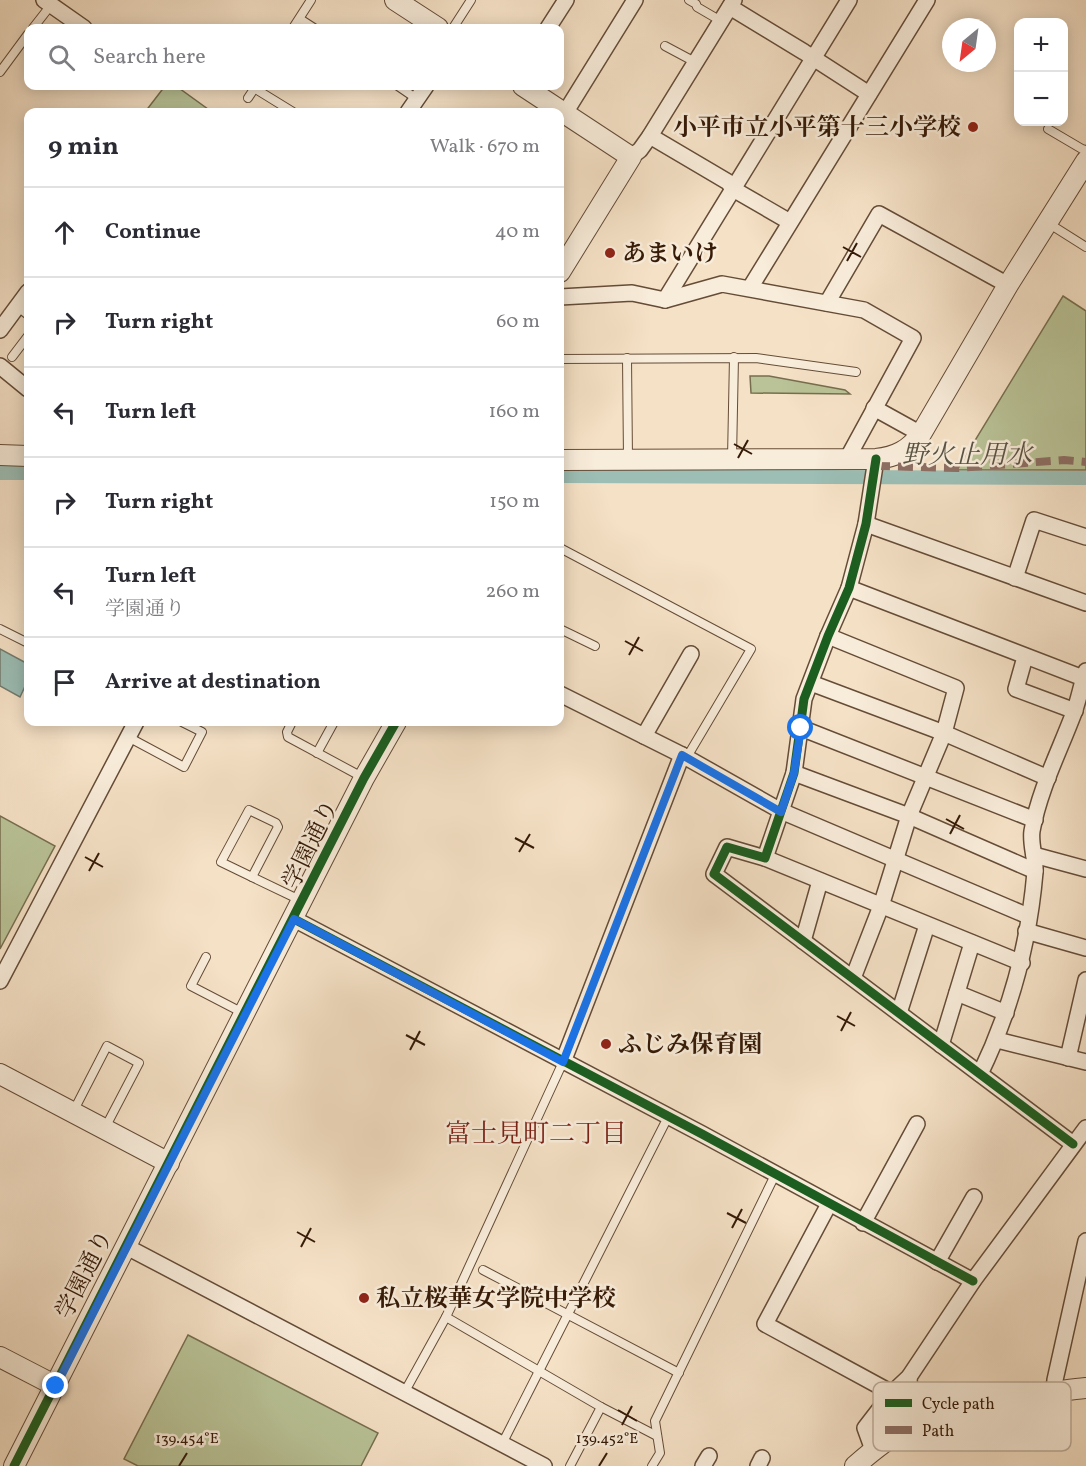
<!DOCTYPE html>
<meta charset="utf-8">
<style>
body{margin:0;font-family:Vollkorn,"Noto Serif JP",serif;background:#f2f2f3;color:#2b2b33}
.controls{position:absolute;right:18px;top:18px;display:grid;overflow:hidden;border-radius:12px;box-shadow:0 3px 15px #0003}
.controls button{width:54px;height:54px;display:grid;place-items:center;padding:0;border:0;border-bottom:2px solid #e1e1e2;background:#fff;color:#2b2b33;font:30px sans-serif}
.compass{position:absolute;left:942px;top:18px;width:54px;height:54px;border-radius:50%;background:#fff;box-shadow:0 3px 15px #0003;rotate:209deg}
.stop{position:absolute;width:18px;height:18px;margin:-14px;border:4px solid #1a73e8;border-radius:50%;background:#fff}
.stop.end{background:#1a73e8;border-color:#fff;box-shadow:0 2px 6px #0008}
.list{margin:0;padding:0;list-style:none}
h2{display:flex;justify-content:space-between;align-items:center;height:78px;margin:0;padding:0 24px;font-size:26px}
h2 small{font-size:20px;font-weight:400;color:#7c7c81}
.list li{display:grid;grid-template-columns:39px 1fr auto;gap:18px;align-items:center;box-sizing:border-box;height:90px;padding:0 24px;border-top:2px solid #e1e1e2}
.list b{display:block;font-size:22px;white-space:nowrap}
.list p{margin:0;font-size:20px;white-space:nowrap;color:#7c7c81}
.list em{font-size:20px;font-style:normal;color:#7c7c81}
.icon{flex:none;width:33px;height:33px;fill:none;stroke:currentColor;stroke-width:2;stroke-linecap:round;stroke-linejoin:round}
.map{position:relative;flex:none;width:1086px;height:1466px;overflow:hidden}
.search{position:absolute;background:#fff;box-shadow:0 3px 15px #0003;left:24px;top:24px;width:540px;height:66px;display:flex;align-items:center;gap:15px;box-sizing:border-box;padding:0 21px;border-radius:12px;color:#7c7c81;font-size:22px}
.panel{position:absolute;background:#fff;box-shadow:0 3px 15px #0003;left:24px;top:108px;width:540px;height:618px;border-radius:12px}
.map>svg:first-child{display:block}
</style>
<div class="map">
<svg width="1086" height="1466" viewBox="0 0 1086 1466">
<rect width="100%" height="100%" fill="#f5e1c6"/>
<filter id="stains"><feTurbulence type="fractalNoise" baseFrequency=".00333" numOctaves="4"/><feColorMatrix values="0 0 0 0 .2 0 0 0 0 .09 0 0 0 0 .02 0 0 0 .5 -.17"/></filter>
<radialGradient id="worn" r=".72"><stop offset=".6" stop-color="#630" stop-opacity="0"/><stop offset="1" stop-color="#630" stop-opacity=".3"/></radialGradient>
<g fill="#b9c397" stroke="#776e4f" stroke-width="1.5">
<path d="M165,86H176L212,112H145Z"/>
<path d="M1063,296L1086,311V470H957Z"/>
<path d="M750,376H769L845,390L850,394L751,393Z"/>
<path d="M0,816L55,846L0,949Z"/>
<path d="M188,1335L378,1433L361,1466H138L124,1459Z"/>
</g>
<path fill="#9cbeb5" stroke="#737c6f" stroke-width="1.5" d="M0,649L28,664V680L20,697L0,686Z"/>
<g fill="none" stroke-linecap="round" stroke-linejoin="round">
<g stroke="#9cbeb5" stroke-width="14">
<path d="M0,473H28"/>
<path d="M560,476L1086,478"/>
</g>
<defs>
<g id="service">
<path d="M689,0L696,4L697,7L721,21"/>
<path d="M300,19L314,28"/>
<path d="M33,28L51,5"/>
<path d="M293,28L311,0"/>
<path d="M453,28L471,0"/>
<path d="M665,46L695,62"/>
<path d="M0,72L28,34"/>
<path d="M398,86L417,99"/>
<path d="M254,88L293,112"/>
<path d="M248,98L256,86"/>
<path d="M1048,129L1082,149L1086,150"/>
<path d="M1048,223L1086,247"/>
<path d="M18,307L28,315"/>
<path d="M12,357L28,336"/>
<path d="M627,358L628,459"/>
<path d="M560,359L756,358L856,372"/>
<path d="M732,458L734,357"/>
<path d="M560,548L751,649L687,757"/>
<path d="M0,629L28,643"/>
<path d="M560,629L595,646"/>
<path d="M292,722L287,732L288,737L364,778"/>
<path d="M128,737L184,767L202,732L182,722"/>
<path d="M317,753L334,722"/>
<path d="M249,810L276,823L278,827L252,877L221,862Z"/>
<path d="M252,877L302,901"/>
<path d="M206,957L191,986L245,1014"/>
<path d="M73,1112L107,1046L139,1063L105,1128"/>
<path d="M483,1270L679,1373"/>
<path d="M446,1317L601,1407L657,1436"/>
<path d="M404,1393L446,1317L563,1062"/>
<path d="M502,1444L668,1117"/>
<path d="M570,1466L601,1407"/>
<path d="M652,1466L660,1453L655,1421L775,1175"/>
</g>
<g id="minor">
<path d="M44,0L84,28"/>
<path d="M730,7L804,52L869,94"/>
<path d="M548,28L566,0"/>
<path d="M408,112L426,86"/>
<path d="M565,113L635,0"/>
<path d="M650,136L728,182L733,189L790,222"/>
<path d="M631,157L640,150L650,136L734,0"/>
<path d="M750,288L927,0"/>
<path d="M560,297L632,293L665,300L722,284L864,310L913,338L847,459"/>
<path d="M665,300L849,0"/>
<path d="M827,303L879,214L1008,285"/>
<path d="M0,330L28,292"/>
<path d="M0,366L28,389"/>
<path d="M874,408L921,434"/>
<path d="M876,459L866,524L849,588L828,636L804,699L794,773L765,858L727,847L714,874L1073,1144"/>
<path d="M866,524L1086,603"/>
<path d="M1015,578L1034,520L1086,537"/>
<path d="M849,588L1083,678"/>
<path d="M828,636L956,688L944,733L909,816L881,906L853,978"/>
<path d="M1025,657L1016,689L1075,711"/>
<path d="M811,683L944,733L1048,778"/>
<path d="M560,694L682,755L781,811L1028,916"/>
<path d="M801,728L1035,820"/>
<path d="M644,736L691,654"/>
<path d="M794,773L909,816L1035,871"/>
<path d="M1034,855L1086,869"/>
<path d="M765,858L1022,963"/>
<path d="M294,919L702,1134L973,1281"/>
<path d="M1026,931L1086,948"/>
<path d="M803,941L820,881"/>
<path d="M0,981L136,722"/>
<path d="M957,993L1006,1013"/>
<path d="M899,1013L927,925"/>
<path d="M997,1040L1086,1062"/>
<path d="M941,1045L972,943"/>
<path d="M1068,1058L1086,980"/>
<path d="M563,1062L682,755"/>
<path d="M980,1074C1011,1010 1029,943 1035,872C1036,859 1030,844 1032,831C1039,791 1059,752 1073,715C1079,700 1081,685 1086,671"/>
<path d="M829,1204L765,1324L892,1393"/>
<path d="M863,1223L917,1124"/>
<path d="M127,1247L544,1466"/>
<path d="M937,1262L974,1197"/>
<path d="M909,1377L911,1426"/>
<path d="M1054,1392L1055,1380L1086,1241"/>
<path d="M873,1450L865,1428L892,1393L909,1377L973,1281L1086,1128"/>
<path d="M703,1466L709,1456"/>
<path d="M758,1466L762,1458"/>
</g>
<g id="tertiary">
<path d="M395,0L438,28"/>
<path d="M523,86L631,157L560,272"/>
<path d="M0,455L28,456"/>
<path d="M560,460L876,459C896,457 909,450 921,434L1008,285L1086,161"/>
<path d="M0,1074L169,1163"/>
<path d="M0,1357L56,1386"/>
<path d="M14,1466L364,778L396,722"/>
<path d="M855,1466C872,1451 890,1436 911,1426C964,1399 1028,1395 1086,1388"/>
</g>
</defs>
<use href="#service" stroke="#654c37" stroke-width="10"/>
<use href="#minor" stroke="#654c37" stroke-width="18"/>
<use href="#tertiary" stroke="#654c37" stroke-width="22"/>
<use href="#service" stroke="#f8ecda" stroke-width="8"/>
<use href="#minor" stroke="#f8ecda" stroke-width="15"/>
<use href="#tertiary" stroke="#f8ecda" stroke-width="20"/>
<path stroke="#8d6e63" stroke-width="8" stroke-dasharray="15 8" stroke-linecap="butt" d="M875,466L958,468L1064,460L1086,462"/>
<defs>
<g id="cycleway">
<path d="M876,459L866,524L849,588L828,636L804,699L794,773L765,858L727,847L714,874L1073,1144"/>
<path d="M294,919L702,1134L973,1281"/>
<path d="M14,1466L364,778L396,722"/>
</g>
</defs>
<use href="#cycleway" stroke="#f8ecda" stroke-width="13"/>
<use href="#cycleway" stroke="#1b5e20" stroke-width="9"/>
</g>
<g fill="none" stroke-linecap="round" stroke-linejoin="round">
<path stroke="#1a73e8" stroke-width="8" d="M56,1386L294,919L563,1062L682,755L781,812L794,773L801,728"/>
</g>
<path fill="none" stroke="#351a07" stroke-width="2" d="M843,247L861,257M847,261L857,243M734,444L752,454M738,458L748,440M625,641L643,651M629,655L639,637M946,819L964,829M950,834L960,815M515,838L534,848M519,852L530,834M85,857L103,867M89,871L99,853M837,1016L855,1026M841,1031L851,1012M406,1035L425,1045M410,1050L420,1031M727,1213L746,1223M732,1228L742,1209M297,1232L315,1242M301,1247L311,1228M618,1410L637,1421M622,1425L632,1406M179,1466L187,1453M599,1466L607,1453"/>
<g fill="#8f2418" stroke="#f8ecda" stroke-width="2">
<circle cx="973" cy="127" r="6"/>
<circle cx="610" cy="253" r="6"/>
<circle cx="606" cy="1044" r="6"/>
<circle cx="364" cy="1298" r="6"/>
</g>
<g text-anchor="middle" stroke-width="5" stroke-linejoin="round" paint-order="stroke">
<g font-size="24" font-weight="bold" fill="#351a07" stroke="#f8ecda" text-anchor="start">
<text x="961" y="135" text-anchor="end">小平市立小平第十三小学校</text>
<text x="622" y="261">あまいけ</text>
<text x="618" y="1052">ふじみ保育園</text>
<text x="376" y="1306">私立桜華女学院中学校</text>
</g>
<g font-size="24" fill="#351a07" stroke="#f8ecda">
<text transform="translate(310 844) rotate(-64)" y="8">学園通り</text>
<text transform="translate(84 1274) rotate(-63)" y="8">学園通り</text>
</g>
<g font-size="26" font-style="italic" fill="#595344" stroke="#f8ecda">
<text x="967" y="463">野火止用水</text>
</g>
<g font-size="26" fill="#7a1f14" stroke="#f8ecda">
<text x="536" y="1142">富士見町二丁目</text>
</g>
</g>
<rect x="873" y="1382" width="198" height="69" rx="9" fill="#f8ecda" stroke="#bead9b" stroke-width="1.5"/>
<rect x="885" y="1399" width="27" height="8" fill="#1b5e20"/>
<rect x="885" y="1426" width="27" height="8" fill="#8d6e63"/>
<g font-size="16" fill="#351a07">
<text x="922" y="1409">Cycle path</text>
<text x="922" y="1436">Path</text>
</g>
<g font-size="15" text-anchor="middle" fill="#351a07" stroke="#f8ecda" stroke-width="5" stroke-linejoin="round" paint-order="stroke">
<text x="187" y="1443">139.454°E</text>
<text x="607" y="1443">139.452°E</text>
</g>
<rect width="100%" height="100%" filter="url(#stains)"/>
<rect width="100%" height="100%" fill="url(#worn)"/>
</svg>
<div class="controls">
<button>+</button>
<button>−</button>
</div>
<svg class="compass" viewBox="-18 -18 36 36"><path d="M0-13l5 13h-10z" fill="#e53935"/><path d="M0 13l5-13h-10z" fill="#7c7c81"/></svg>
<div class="stop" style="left:801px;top:728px"></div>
<div class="stop end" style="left:56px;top:1386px"></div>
<div class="search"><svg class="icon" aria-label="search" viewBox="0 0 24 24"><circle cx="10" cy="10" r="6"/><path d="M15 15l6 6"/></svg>Search here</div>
<section class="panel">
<h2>9 min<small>Walk · 670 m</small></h2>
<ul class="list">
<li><svg class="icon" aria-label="ahead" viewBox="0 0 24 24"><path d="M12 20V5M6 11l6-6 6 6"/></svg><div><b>Continue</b></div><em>40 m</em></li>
<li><svg class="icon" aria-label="right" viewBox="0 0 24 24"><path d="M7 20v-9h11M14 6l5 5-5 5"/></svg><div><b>Turn right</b></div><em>60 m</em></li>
<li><svg class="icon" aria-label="left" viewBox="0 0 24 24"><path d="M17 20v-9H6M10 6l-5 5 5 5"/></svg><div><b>Turn left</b></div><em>160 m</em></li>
<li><svg class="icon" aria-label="right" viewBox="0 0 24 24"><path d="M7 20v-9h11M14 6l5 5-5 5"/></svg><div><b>Turn right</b></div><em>150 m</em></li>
<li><svg class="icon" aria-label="left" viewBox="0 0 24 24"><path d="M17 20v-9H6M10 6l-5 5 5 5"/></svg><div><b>Turn left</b><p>学園通り</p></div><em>260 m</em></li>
<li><svg class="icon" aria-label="arrive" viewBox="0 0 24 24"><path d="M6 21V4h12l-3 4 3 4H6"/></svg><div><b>Arrive at destination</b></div></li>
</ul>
</section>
</div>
